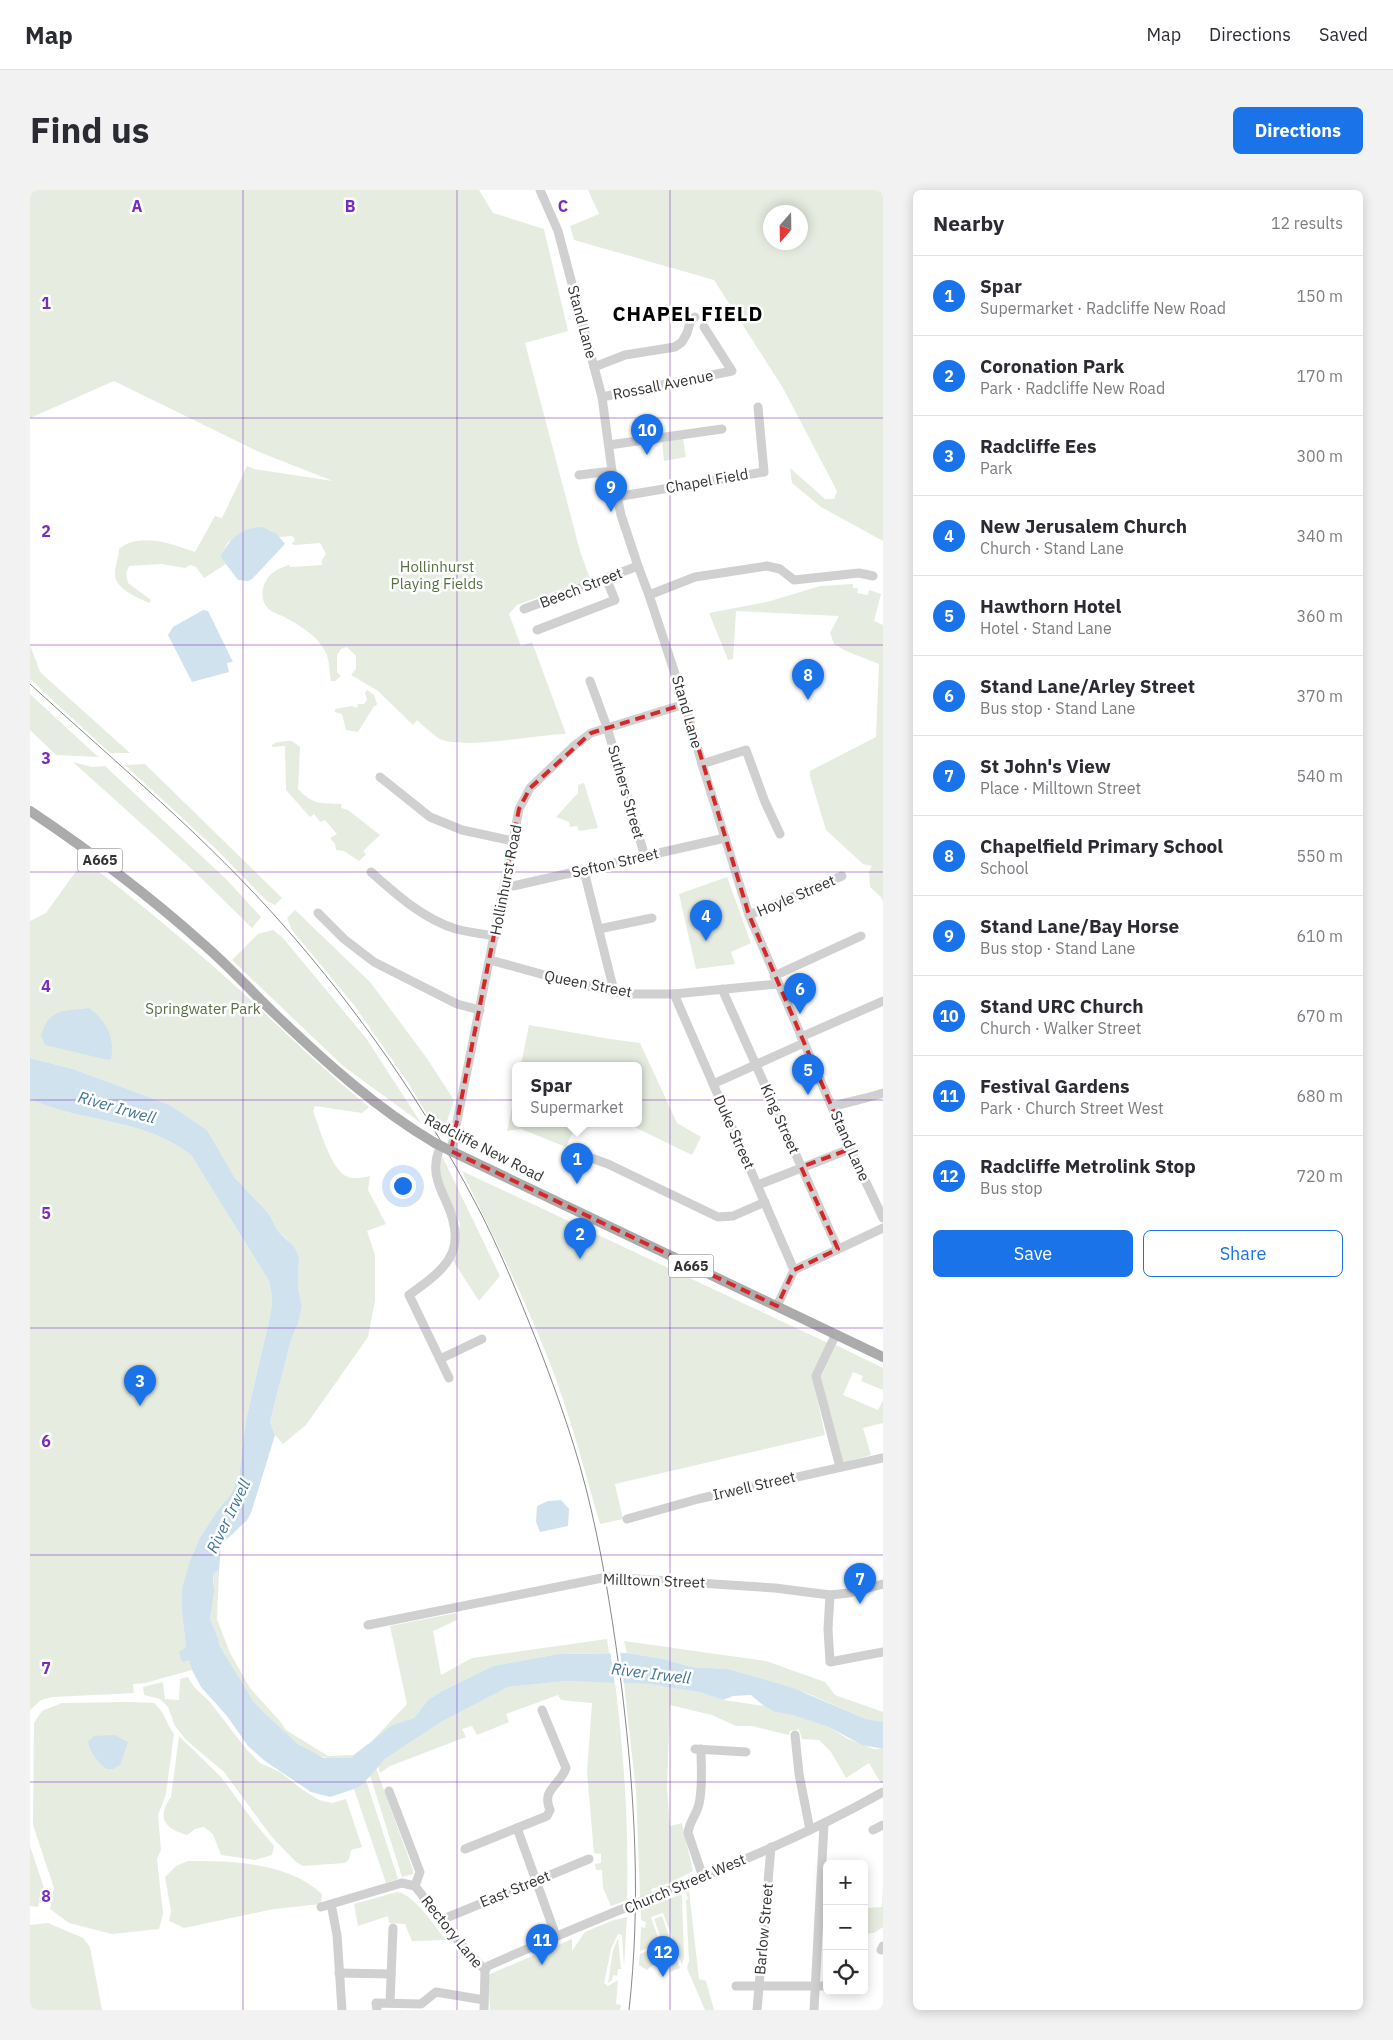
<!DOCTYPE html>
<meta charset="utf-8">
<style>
body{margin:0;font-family:"IBM Plex Sans",sans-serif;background:#f2f2f3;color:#2b2b33}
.controls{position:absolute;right:15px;bottom:15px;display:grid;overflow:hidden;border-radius:8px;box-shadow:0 2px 12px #0003}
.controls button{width:45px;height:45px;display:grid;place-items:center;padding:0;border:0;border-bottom:1px solid #e1e1e2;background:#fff;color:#2b2b33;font:25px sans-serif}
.compass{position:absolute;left:733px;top:15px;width:45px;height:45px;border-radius:50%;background:#fff;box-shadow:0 2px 12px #0003;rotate:200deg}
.you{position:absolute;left:372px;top:995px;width:18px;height:18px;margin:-12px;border:4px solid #fff;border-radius:50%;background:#1a73e8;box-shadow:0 0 0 8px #1a73e833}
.badge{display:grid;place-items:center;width:32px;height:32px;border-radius:50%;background:#1a73e8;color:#fff;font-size:16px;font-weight:700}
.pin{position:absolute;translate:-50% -41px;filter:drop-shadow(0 1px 2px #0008)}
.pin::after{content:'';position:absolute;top:26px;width:18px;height:15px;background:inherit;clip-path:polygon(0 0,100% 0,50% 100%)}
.popup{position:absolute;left:482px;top:872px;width:130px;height:65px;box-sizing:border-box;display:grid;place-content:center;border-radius:8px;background:#fff;filter:drop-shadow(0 1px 4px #0005);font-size:16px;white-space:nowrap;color:#7c7c81}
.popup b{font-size:19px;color:#2b2b33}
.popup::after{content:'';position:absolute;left:50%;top:100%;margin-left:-10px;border:10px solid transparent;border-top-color:#fff}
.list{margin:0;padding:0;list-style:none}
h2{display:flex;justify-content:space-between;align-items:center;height:65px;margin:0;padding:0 20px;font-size:21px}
h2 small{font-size:16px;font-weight:400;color:#7c7c81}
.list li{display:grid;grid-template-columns:32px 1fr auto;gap:15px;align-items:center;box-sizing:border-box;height:80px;padding:0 20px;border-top:1px solid #e1e1e2}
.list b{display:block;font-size:19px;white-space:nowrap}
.list p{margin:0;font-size:16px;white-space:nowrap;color:#7c7c81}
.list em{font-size:16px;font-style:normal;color:#7c7c81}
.actions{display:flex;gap:10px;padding:15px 20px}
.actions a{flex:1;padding:11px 0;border:1px solid #1a73e8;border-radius:8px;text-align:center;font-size:18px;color:#1a73e8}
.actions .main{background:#1a73e8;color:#fff}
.icon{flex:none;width:28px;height:28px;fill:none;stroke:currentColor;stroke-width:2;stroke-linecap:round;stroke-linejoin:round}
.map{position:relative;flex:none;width:853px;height:1820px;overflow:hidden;border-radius:8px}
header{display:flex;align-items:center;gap:30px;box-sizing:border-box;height:70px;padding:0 25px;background:#fff;border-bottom:1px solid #e1e1e2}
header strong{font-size:24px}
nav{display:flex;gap:28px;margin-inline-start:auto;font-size:18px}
.intro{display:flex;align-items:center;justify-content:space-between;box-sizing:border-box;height:120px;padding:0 30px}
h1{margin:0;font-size:35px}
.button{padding:12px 22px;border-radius:8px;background:#1a73e8;color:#fff;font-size:18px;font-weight:700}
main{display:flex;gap:30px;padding:0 30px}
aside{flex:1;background:#fff;border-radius:8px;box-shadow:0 2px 12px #0003}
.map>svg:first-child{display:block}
</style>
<header>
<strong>Map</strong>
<nav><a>Map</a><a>Directions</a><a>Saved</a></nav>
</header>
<div class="intro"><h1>Find us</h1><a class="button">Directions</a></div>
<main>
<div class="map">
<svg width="853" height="1820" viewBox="0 0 853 1820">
<rect width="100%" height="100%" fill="#fff"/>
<g fill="#e6ecdf" fill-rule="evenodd">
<path d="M0,0H449L463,23L514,39L538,141L495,153L550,361L560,389L487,415L479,424L491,456L502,452L536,544C509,544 429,561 408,548C401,543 394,536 387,530L383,535L348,501L321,485L326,479V466L317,457L311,459L307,465V482L311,486L305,491H301C299,483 300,469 295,461C288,447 271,436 258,429C252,425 245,424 240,420C227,410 232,389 245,381C249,378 254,377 259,375L260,377L292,375V370L296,364L290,353L265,355L262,354L265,349L262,346L250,347L239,340L198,352L190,366L196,374L174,388L166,377L160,375L155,378L131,374L99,376L96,383L98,393L121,410L119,413C107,407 84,399 85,383C85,375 89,367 89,359C110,342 142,354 165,362L185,326L192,328L217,276L224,279L303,291L229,262L84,191L0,228Z"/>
<path d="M558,0H853V351L791,317L762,293L760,278L795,309H804L807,301L753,198L684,90L544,50L540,36L569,24ZM741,22H771V52H741Z"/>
<path d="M651,247L653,249L656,267L634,271L632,250Z"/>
<path d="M823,394V398H828L827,403L838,405L839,400L851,404L844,431L853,435V712L851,707L840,697L839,682L842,676L833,674L796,640L780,587V581L846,547L849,474L816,461L804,454L800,443L809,426L706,421L703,469L698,470L679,423L737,412L790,396Z"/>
<path d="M0,455L10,482L100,563H80L0,489Z"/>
<path d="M337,500L344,505L347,514L346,516H344L328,542L316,540L312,524L305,522V519L322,516L327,518L328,514H334L337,510L335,503Z"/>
<path d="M0,504L66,565L69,567L26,565L0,540Z"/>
<path d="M255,551H262L270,557L268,599C283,615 291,613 312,614L311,618L318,620L350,645L333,661L336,664L329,671L314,661L306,660L305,654L300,648L307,644L295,630L290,632L284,624L280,627L256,600L255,556L242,557V555L245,553Z"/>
<path d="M43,572L62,577L75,576L196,689L231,727L222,738L165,682Z"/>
<path d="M115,574L252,708L245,715L237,711L186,659L95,575Z"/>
<path d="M554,593L568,638L549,641L547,636L540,637L539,632L526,627L548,603V595Z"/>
<path d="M54,670C101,706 147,744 192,784C241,828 287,875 339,917L332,923L285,916L283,921C289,937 301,979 316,986C324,990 332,988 340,986L338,1000L356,1034L337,1041L345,1065V1110L338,1147L276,1235L253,1254L245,1245L240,1232L261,1150L268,1134L272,1116L268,1098L269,1067L256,1048L248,1041L239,1024L205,988L177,940L140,915L43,879L0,868V731L16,723Z"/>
<path d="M697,687L721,753L701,762L705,774L666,779L649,704Z"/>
<path d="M265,720L340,792L396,867L424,910L412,946L407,941L377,891L324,815L262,740L257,728Z"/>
<path d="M243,740L253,748L336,848L391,933L313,876L202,770L228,744Z"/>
<path d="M499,835L580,849L610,853L647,933L671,947L662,965L596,933H608V875H491Z"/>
<path d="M486,899V933H547L536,957L491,939L477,941Z"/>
<path d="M0,909C52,933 115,928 161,965L239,1091L242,1107L241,1122L216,1230L209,1286L201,1304L187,1321L171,1346L152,1423L156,1457L162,1480L115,1493L103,1494L104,1503L23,1507L11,1510L0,1520Z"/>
<path d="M409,966L413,968L470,1086L449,1111L422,1069L427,1054L430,1034L407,987Z"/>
<path d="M432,981L798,1153L782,1185L795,1245L585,1294L593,1329L570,1334C554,1279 540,1224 519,1171C494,1106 462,1044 432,981Z"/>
<path d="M806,1155L853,1178V1200L831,1191L833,1186L823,1182L813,1205L848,1220L853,1210V1233L833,1238L841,1265L812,1273L791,1187Z"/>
<path d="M189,1381L187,1429L200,1463L220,1498L249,1530L256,1540L298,1566L323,1565L338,1554V1556C334,1560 328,1565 323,1567C290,1582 242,1534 223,1511C210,1494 200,1474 188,1455V1448L180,1429L184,1392L183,1386L185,1382Z"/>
<path d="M426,1423L427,1430L403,1441L411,1485L442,1468L577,1449L579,1463L528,1464L463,1476L412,1501L398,1510L384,1528L362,1535L343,1552V1550L377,1514L360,1436Z"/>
<path d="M594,1451L736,1471L795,1492L805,1505L853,1522V1532L836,1529L779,1504L698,1479L661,1477L634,1469L597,1463Z"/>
<path d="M158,1487L164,1497L179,1511L217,1560L230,1573L250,1582L273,1600L289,1610L302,1613L316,1609L332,1657L321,1660L319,1669L315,1673L273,1676L266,1672L241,1646L194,1582L156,1550L145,1536L138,1517L130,1509L114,1505L113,1497L133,1492L135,1509L149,1510L150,1489Z"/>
<path d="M537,1491L585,1492C594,1565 599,1637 597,1710L581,1716L573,1698L572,1680H566L565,1674L571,1673V1664L564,1663L557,1582L562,1513L531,1510L528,1505L476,1524L479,1532L447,1545L442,1536L432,1539L436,1547L360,1576L350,1583L348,1576L355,1569L411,1532L478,1497Z"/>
<path d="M594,1493L619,1494L653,1499L669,1502L693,1510L734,1516L745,1522L762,1525L799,1537L818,1549L844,1559H853V1593H851L839,1573L816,1588L801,1562L789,1550L772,1549L769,1539L760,1541L759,1545L722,1536H706L682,1525L640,1515L637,1599L640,1636L652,1633L663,1681L642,1692L621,1699L626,1714L649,1705L652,1706L654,1767L652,1775L633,1723L621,1727L630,1753L610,1761L611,1737L615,1738L616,1732L611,1730L606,1601Z"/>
<path d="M101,1512L124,1513C136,1524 135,1531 144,1544L136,1604L128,1625L131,1660L127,1669L133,1724L129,1739L82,1744L39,1733L20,1719L24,1698L3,1635L4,1533L12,1521L32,1513Z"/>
<path d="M149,1546L191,1587L224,1632L244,1656L242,1665L225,1670L191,1665L183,1644L174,1637L165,1639L157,1645C135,1639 126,1628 141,1607Z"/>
<path d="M346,1578L383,1680V1684L372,1687L340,1585Z"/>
<path d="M336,1590L368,1689L356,1693L324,1599Z"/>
<path d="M0,1656L14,1698L8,1717L0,1716Z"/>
<path d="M158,1671C203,1671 257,1672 292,1704L291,1714L244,1719L154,1738L139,1731L141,1721L135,1687L146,1676Z"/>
<path d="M853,1694V1737L844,1743L834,1744V1731H837L838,1718L852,1717Z"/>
<path d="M659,1701L669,1789L676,1791L684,1820H675L657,1778L659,1771L656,1710L658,1709L656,1702Z"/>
<path d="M367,1702C383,1703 406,1738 416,1750L382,1751L375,1734L359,1733L358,1726L328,1736L324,1714Z"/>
<path d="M632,1726L650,1778L640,1782L643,1773L641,1768L625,1773L617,1780L609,1775L610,1764L633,1754L624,1729Z"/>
<path d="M597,1727L594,1777L592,1745L588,1744L581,1759L574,1793L578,1796L588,1790L586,1814L591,1815L590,1820H460L458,1785L542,1749V1761L555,1742L581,1731Z"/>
<path d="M18,1733L53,1748L60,1757L72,1820H0V1735Z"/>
<path d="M588,1748L591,1779H588L587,1786L583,1785L582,1790L578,1793L583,1760Z"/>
</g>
<g fill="#cfe2ee">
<path d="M232,337L247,344L255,354L222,389L218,391L208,390L190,366C201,348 211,338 232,337Z"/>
<path d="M173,420L178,421L203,472L197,473L199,482L162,492L138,445L143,437Z"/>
<path d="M59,818C76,830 85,847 81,869L78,870L15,855L11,845C20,817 34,822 59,818Z"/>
<path d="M0,868L43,879L140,915L177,940L205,988L239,1024L248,1041L264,1057L269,1067L268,1098L272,1116L268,1134L261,1150L240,1232L245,1245L221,1323L217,1330L191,1355L189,1381L185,1382L183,1386L184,1401L180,1429L188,1448L189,1455L223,1511L235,1524L268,1554L294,1568H321L362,1535L384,1528L398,1510L412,1501L463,1476L528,1464L597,1463L634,1469L661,1477L698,1479L763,1498L836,1529L853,1532V1559L832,1555L799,1537L762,1525L745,1522L734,1516L721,1505L703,1506L693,1510L669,1502L619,1494L537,1491L478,1497L411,1532L355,1569L333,1594L324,1599L300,1607L281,1602L235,1571L218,1556L197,1526L171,1497L162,1480L159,1470L152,1472L149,1462L156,1457L152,1423V1399L160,1371L171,1346L187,1321L201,1304L209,1286L216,1230L241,1122L242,1107L239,1091L161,965C115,928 52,933 0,909Z"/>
<path d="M531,1310L539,1319L538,1336L510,1342L506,1332L507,1316L518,1311Z"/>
<path d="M85,1545L98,1552L90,1575L83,1579H77C68,1573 60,1562 58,1552L64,1546Z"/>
</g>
<path fill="#fff" d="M580,1460H590L594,1495H585Z"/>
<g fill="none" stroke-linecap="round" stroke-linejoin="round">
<g stroke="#d0d0d0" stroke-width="9">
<path d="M510,0L528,41L572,207L582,281L591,325L608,376L619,405L655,514L672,574L719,725L820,959L853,1028"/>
<path d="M564,177L595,165L645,157L652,152L657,143L661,129L665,127"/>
<path d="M572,207L702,181L674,137"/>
<path d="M579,255L692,239"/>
<path d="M549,285L582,281"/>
<path d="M586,307L734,282L728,217"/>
<path d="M619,405L665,387L737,376L750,379L764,390L829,383L843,386"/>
<path d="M494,419L608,376"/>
<path d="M507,440L585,410L576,388"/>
<path d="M560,491L577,537L615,667"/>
<path d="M672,574L716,560L735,612L750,644"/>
<path d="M350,587L400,627L432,640L483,651"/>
<path d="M554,681L584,801"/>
<path d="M341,682C366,704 393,729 426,739C438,742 452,744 465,746"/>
<path d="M475,694L483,696L695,648"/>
<path d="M288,723L314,749L344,772L427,814L450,820"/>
<path d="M719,725L812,686"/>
<path d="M569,739L622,728"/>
<path d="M460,770L540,792L596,804H644L748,794"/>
<path d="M744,786L831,746"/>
<path d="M692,799L808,1059"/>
<path d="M644,804L764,1080"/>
<path d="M771,847L853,811"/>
<path d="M683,894L774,853"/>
<path d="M802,917C819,911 836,909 853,903"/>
<path d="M409,960C402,978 407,992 415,1009C439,1059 419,1077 379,1105L419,1188"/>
<path d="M421,961L483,651L489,619L500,598L545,555L561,543L655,514"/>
<path d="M553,965L578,974L688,1027L703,1026L735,1012"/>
<path d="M728,995L820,959"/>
<path d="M747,1116L764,1080L853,1038"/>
<path d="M806,1144L786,1186L810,1277"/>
<path d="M410,1169L452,1149"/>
<path d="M597,1329L668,1309L853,1268"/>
<path d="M800,1405L798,1439L800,1472L853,1462"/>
<path d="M338,1435L577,1387L745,1398L800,1405L819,1403L853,1394"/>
<path d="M765,1545L769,1584L780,1640"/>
<path d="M665,1559L716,1562"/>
<path d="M671,1559C671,1577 673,1596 669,1614C667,1624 659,1632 658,1643L673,1687"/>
<path d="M359,1601L390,1682L385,1696L429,1752L455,1780L454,1820"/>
<path d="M487,1638L526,1746"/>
<path d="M843,1640L853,1635"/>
<path d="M435,1659L517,1626L520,1620C511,1599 530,1596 536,1578L512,1520"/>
<path d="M291,1717L372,1693L385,1696"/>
<path d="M302,1719L307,1745L312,1820"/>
<path d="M411,1730L559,1669"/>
<path d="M851,1760L853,1756"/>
<path d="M455,1780L458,1776C512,1752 567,1729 622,1707C701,1676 779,1644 853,1602"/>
<path d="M309,1783L361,1784"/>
<path d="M706,1796H797"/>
<path d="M360,1813L363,1738"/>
<path d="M347,1820L346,1813L391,1814L406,1802L454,1810"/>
<path d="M727,1820L741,1657"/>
<path d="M784,1820L794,1634"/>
</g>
<g stroke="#ababab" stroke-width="10">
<path d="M0,621C60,661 118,705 172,753C198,775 221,801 245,824C294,871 347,919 405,953"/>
<path d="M421,961L853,1167"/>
</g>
<path stroke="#888" stroke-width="1" d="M0,494C85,572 178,649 254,736C328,820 393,913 445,1012C469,1057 488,1105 507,1152C528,1206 548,1262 561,1319C575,1379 584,1439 592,1500C605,1607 611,1713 599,1820"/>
<path stroke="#ababab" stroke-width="10" d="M405,953L421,961"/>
</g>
<path fill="none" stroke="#d62828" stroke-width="4" stroke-dasharray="10 6" stroke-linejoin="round" d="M655,514L719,725L820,959L771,977L808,1059L764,1080L747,1116L421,961L489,619L500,598L561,543Z"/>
<path fill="none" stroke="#7b2cbf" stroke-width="1" stroke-opacity="0.55" d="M213,0V1820M427,0V1820M640,0V1820M0,228H853M0,455H853M0,682H853M0,910H853M0,1138H853M0,1365H853M0,1592H853"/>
<g text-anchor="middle" stroke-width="5" stroke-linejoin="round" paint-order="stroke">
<g fill="#fff" stroke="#707070" stroke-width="1">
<rect x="47.5" y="658.5" width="45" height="23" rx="4"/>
<rect x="638.5" y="1064.5" width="45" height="23" rx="4"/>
</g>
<g font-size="14" font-weight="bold" fill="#333">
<text x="70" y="675">A665</text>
<text x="661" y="1081">A665</text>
</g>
<g font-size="15" fill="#333" stroke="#fff">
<text transform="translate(552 132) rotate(75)" y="5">Stand Lane</text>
<text transform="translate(633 195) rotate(-11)" y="5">Rossall Avenue</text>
<text transform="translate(677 291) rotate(-10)" y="5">Chapel Field</text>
<text transform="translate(551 398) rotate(-21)" y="5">Beech Street</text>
<text transform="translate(657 522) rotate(74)" y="5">Stand Lane</text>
<text transform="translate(596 602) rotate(74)" y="5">Suthers Street</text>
<text transform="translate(585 673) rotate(-13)" y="5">Sefton Street</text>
<text transform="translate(476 690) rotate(-79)" y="5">Hollinhurst Road</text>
<text transform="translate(766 706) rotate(-23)" y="5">Hoyle Street</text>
<text transform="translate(558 794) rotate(11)" y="5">Queen Street</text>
<text transform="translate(750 929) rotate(66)" y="5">King Street</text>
<text transform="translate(704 942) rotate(66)" y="5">Duke Street</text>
<text transform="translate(820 956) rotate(66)" y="5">Stand Lane</text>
<text transform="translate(454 958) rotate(27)" y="5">Radcliffe New Road</text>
<text transform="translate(724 1296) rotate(-13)" y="5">Irwell Street</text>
<text transform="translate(624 1391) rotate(2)" y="5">Milltown Street</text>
<text transform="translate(655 1694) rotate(-23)" y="5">Church Street West</text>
<text transform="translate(485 1699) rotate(-22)" y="5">East Street</text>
<text transform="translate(734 1739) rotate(-85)" y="5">Barlow Street</text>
<text transform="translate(422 1742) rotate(51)" y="5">Rectory Lane</text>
</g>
<g font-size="15" fill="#56703f" stroke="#fff">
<text x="407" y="382">Hollinhurst<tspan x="407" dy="17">Playing Fields</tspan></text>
<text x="173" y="824">Springwater Park</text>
</g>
<g font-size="16" font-style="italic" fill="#3f7597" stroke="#fff">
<text transform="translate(87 917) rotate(16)" y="6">River Irwell</text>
<text transform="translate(198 1326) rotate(-64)" y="6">River Irwell</text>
<text transform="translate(621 1483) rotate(7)" y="6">River Irwell</text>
</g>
<g font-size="20" font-weight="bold" letter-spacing="1" fill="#000" stroke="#fff">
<text x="658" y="131">CHAPEL FIELD</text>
</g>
</g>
<g font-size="16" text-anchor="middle" font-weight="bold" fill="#7b2cbf" stroke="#fff" stroke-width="5" stroke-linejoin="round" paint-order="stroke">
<text x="107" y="22">A</text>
<text x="320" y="22">B</text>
<text x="533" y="22">C</text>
<text x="16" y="119">1</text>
<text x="16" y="347">2</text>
<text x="16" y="574">3</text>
<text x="16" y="802">4</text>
<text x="16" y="1029">5</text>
<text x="16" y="1257">6</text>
<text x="16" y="1484">7</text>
<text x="16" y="1712">8</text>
</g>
</svg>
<div class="controls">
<button>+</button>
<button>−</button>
<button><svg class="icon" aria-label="locate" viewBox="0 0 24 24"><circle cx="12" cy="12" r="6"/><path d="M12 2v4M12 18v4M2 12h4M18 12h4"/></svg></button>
</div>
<svg class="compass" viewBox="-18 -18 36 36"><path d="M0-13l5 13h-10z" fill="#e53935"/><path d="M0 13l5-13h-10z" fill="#7c7c81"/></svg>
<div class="you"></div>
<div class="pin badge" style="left:547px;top:994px">1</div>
<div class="popup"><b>Spar</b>Supermarket</div>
<div class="pin badge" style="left:550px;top:1069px">2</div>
<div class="pin badge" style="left:110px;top:1216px">3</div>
<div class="pin badge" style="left:676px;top:751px">4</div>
<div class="pin badge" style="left:778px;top:905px">5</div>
<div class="pin badge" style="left:770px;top:824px">6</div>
<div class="pin badge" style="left:830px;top:1414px">7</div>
<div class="pin badge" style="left:778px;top:510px">8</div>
<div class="pin badge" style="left:581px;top:322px">9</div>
<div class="pin badge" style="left:617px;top:265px">10</div>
<div class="pin badge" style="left:512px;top:1775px">11</div>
<div class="pin badge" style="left:633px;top:1787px">12</div>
</div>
<aside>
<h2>Nearby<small>12 results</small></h2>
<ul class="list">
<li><span class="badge">1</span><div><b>Spar</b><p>Supermarket · Radcliffe New Road</p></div><em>150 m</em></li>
<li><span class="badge">2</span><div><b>Coronation Park</b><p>Park · Radcliffe New Road</p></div><em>170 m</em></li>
<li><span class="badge">3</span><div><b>Radcliffe Ees</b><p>Park</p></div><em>300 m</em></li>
<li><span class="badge">4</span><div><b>New Jerusalem Church</b><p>Church · Stand Lane</p></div><em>340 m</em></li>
<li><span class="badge">5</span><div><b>Hawthorn Hotel</b><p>Hotel · Stand Lane</p></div><em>360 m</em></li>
<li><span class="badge">6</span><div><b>Stand Lane/Arley Street</b><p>Bus stop · Stand Lane</p></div><em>370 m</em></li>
<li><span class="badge">7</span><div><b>St John's View</b><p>Place · Milltown Street</p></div><em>540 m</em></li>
<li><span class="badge">8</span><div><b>Chapelfield Primary School</b><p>School</p></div><em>550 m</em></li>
<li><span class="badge">9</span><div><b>Stand Lane/Bay Horse</b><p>Bus stop · Stand Lane</p></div><em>610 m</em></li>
<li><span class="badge">10</span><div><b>Stand URC Church</b><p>Church · Walker Street</p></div><em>670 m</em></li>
<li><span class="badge">11</span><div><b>Festival Gardens</b><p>Park · Church Street West</p></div><em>680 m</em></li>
<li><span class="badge">12</span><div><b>Radcliffe Metrolink Stop</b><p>Bus stop</p></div><em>720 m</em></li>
</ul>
<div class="actions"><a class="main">Save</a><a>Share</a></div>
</aside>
</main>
